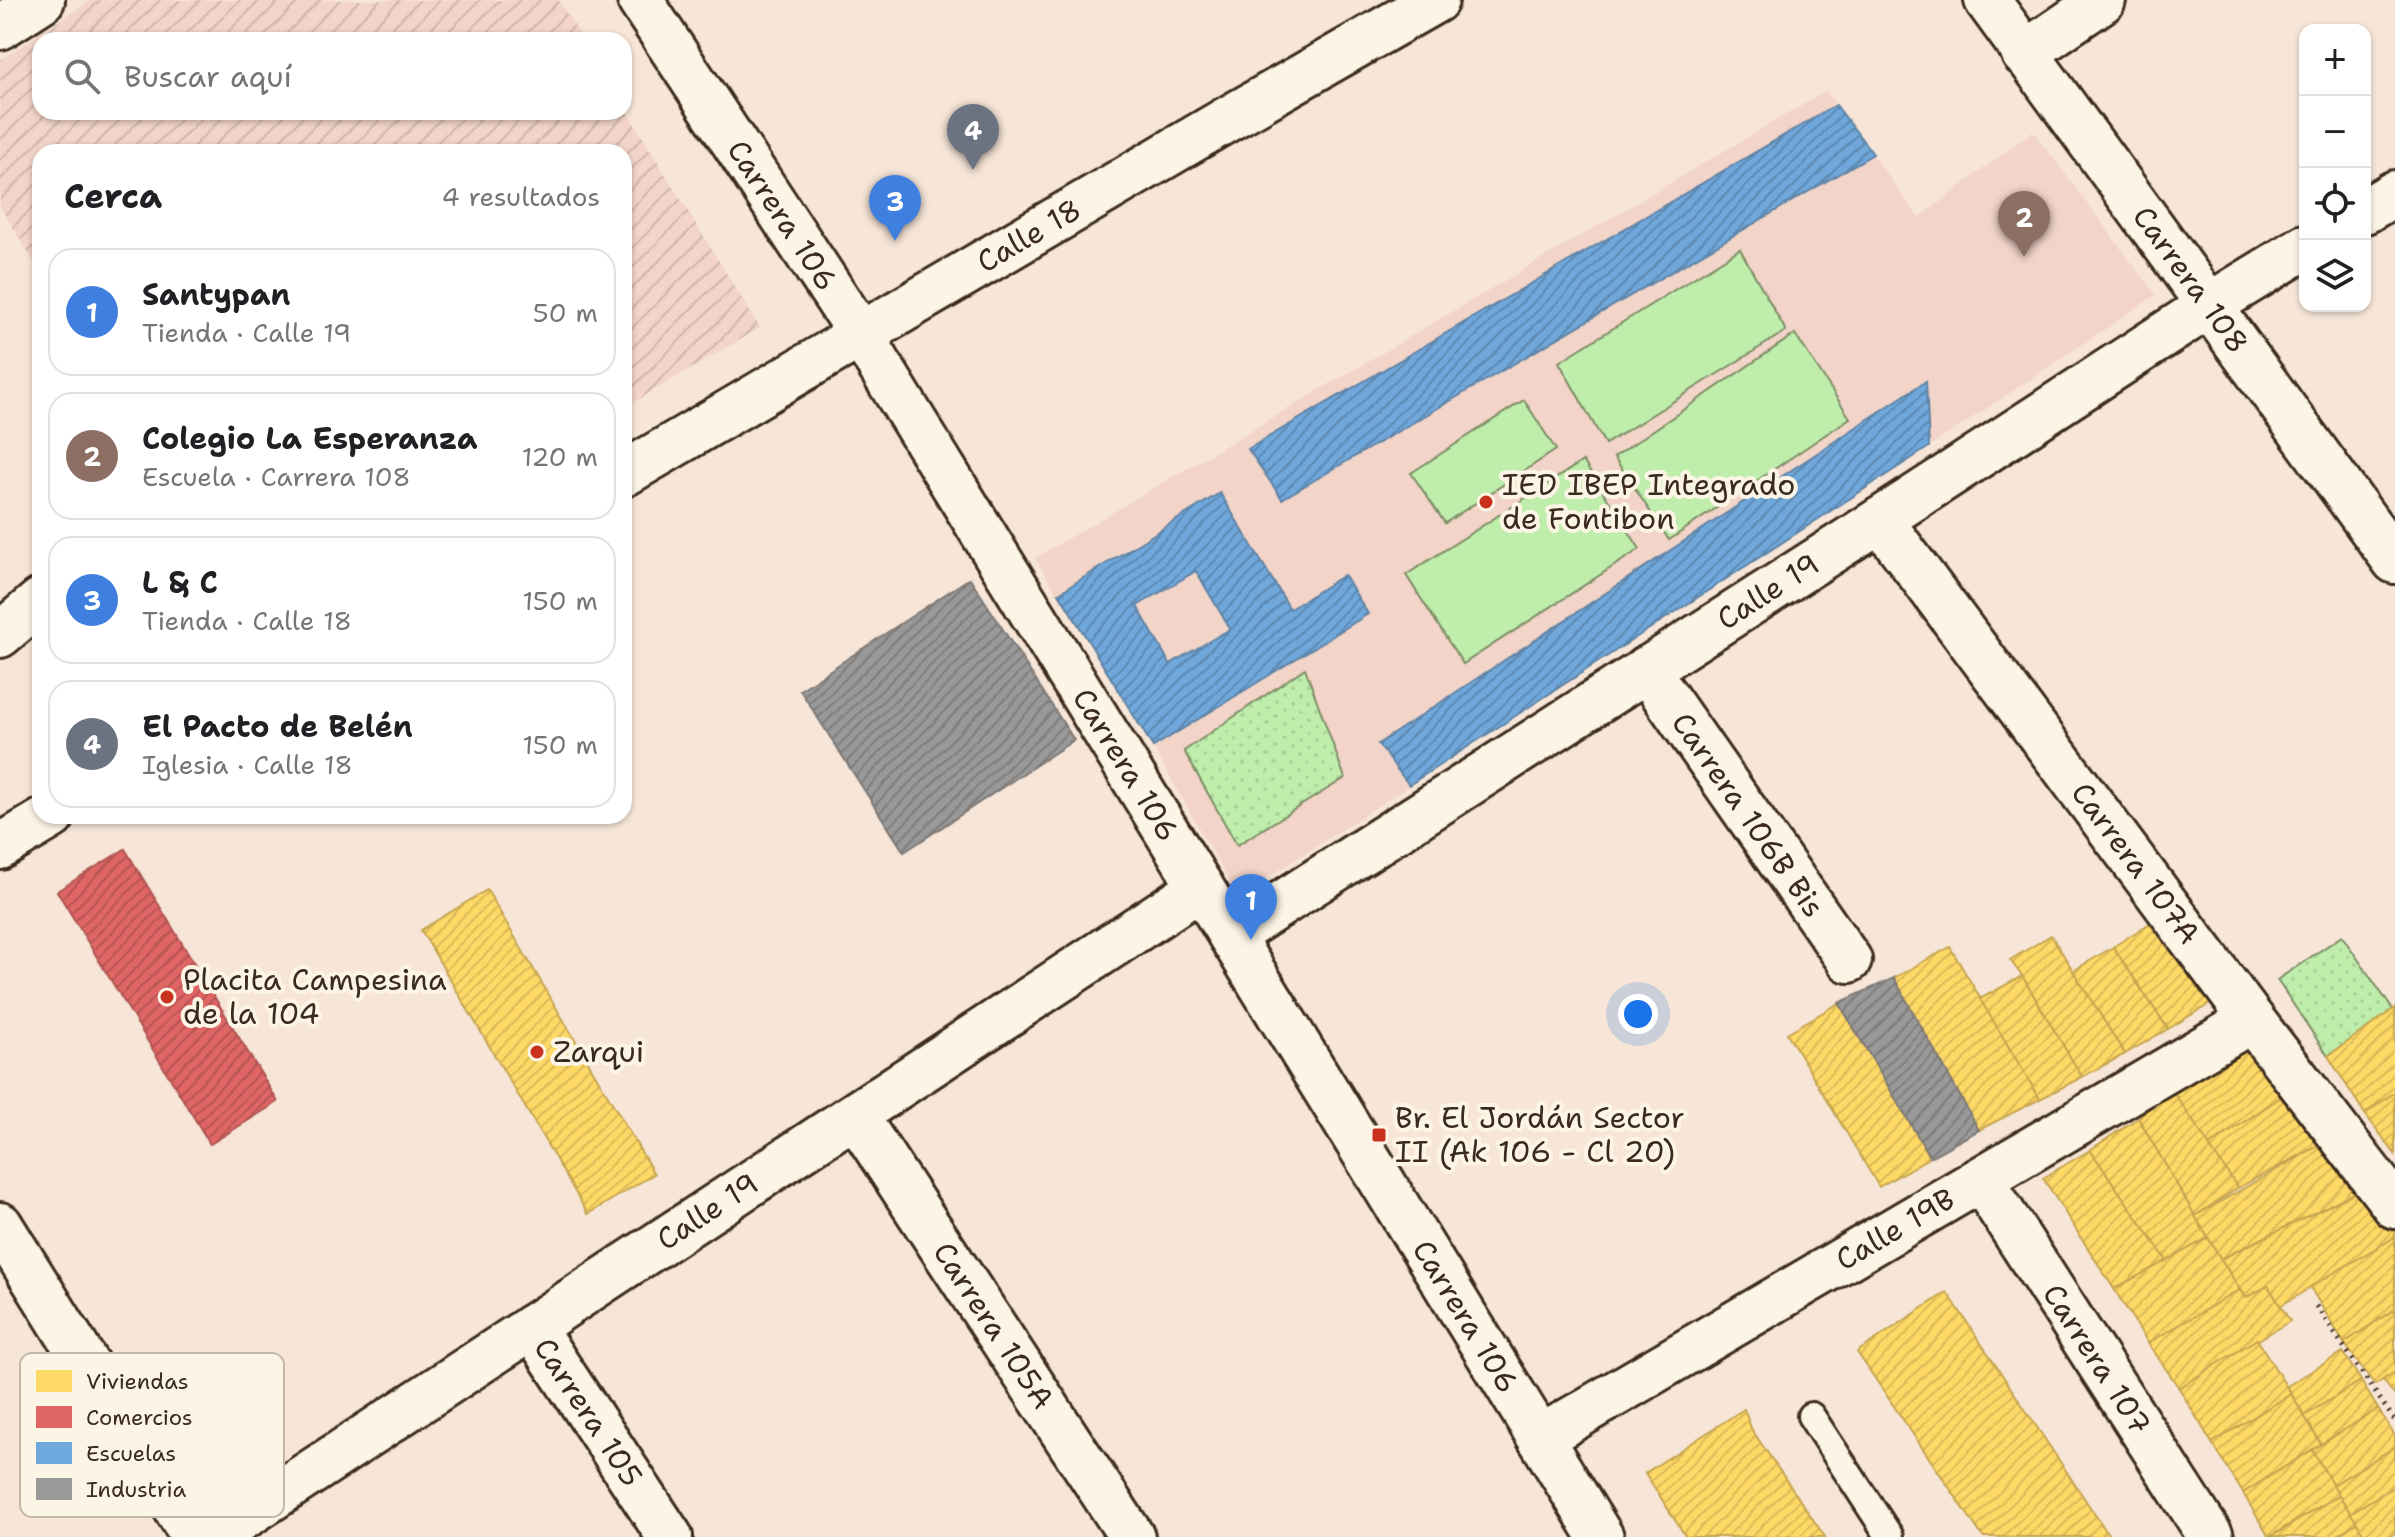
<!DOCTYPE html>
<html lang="es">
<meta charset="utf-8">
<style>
body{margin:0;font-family:"Shantell Sans",sans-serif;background:#f2f2f2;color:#202124}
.controls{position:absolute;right:24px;top:24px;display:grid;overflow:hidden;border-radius:16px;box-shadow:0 2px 6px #0004}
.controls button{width:72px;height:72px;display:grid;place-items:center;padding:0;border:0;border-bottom:2px solid #e0e0e0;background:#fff;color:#202124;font:40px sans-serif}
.you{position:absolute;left:1638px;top:1014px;width:28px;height:28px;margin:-20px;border:6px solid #fff;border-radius:50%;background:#1a73e8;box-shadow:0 0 0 12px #1a73e833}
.badge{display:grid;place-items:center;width:52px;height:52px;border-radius:50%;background:#c8321e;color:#fff;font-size:26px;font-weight:700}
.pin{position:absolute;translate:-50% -66px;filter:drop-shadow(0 2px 4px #0008)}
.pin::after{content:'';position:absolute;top:42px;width:28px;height:24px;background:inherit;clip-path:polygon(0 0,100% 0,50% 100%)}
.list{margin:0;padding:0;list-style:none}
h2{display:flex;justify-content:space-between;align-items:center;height:104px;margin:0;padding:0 32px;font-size:34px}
h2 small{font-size:26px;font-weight:400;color:#757577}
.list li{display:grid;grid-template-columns:52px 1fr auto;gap:24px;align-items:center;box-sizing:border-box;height:128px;margin:0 16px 16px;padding:0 16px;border:2px solid #e0e0e0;border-radius:24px}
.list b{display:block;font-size:30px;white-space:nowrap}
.list p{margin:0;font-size:26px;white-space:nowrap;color:#757577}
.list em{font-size:26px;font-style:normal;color:#757577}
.icon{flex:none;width:44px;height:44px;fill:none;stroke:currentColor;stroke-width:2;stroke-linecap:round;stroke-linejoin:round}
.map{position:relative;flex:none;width:2395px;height:1537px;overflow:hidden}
.search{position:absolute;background:#fff;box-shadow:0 2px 6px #0004;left:32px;top:32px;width:600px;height:88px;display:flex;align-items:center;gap:20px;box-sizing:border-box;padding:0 28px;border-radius:24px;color:#757577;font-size:30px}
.panel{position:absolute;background:#fff;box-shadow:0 2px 6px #0004;left:32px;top:144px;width:600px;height:680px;border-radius:24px}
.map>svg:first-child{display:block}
</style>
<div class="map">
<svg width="2395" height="1537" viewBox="0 0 2395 1537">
<defs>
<pattern id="industrial-furrows" width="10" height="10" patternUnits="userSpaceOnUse" patternTransform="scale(2)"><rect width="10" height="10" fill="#f2d4c8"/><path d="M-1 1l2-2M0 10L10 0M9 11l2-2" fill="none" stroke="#d0b6ab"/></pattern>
<pattern id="grass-dots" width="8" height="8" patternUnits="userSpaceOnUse" patternTransform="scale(2)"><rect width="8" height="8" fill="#bfeeac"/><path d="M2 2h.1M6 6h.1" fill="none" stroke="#a5cc94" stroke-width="1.8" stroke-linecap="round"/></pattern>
<pattern id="homes-hatch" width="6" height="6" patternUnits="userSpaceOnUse" patternTransform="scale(2)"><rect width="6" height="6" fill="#ffd966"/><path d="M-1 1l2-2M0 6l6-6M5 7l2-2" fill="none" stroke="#dbba58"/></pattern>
<pattern id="shops-hatch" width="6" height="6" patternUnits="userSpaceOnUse" patternTransform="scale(2)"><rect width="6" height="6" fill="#e06666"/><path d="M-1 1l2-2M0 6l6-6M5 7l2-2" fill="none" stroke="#b75453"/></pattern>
<pattern id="schools-hatch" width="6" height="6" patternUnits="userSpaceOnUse" patternTransform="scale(2)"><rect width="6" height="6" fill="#6fa8dc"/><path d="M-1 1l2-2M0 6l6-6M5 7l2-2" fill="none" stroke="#5c89b2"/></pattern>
<pattern id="industry-hatch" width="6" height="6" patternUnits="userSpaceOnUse" patternTransform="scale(2)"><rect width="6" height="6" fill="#999"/><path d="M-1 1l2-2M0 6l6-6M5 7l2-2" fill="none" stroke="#7e7d7c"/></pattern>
</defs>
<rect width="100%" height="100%" fill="#f7e6d8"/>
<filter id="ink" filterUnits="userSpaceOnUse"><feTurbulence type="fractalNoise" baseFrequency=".0125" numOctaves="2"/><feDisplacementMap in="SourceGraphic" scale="16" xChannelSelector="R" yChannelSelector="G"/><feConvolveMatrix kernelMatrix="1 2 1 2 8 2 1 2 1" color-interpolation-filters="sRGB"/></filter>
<g filter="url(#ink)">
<path fill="#f2d4c8" d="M1826,91L1919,218L2033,131L2156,295L1929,447L1238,897L1153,747L1035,558Z"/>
<path fill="url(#industrial-furrows)" d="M91,0H558L583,40H40V112H624V107L760,328L624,408V152H40V272L0,207V60Z"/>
<g fill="url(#grass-dots)" stroke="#7d8c65" stroke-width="2">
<path d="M1305,668L1345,778L1237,845L1184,751Z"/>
<path d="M2342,936L2393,1010L2328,1056L2277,980Z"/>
</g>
<g fill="#bfeeac" stroke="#7d8c65" stroke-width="2">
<path d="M1740,249L1786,331L1605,444L1559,362Z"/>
<path d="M1795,334L1850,418L1669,540L1614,457Z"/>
<path d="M1524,400L1556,450L1445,523L1411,473Z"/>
<path d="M1583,461L1640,549L1463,664L1406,575Z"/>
</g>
<g fill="url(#homes-hatch)" stroke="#c4a450" stroke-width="2">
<path d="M487,890L654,1174L588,1214L421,930Z"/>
<path d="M2156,919L2213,1002L2168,1029L2113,947Z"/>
<path d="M2051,935L2125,1054L2082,1077L2022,976L2010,960Z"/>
<path d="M1950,947L2040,1099L1979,1130L1894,978Z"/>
<path d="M2113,947L2168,1029L2125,1054L2073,971Z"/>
<path d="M2022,976L2082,1077L2040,1099L1980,999Z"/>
<path d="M1839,1003L1930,1157L1879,1187L1787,1033Z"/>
<path d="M2395,1008V1092L2365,1114L2328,1056Z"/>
<path d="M2251,1048L2288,1092L2209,1146L2172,1090Z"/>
<path d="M2172,1090L2238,1188L2195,1216L2138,1118Z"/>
<path d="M2288,1092L2327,1141L2238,1188L2209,1146Z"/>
<path d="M2395,1092V1154L2365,1114Z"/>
<path d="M2138,1118L2208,1238L2167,1261L2090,1150Z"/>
<path d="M2327,1141L2364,1188L2221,1259L2195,1216Z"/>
<path d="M2090,1150L2167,1261L2114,1289L2043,1178Z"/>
<path d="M2364,1188L2395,1231V1237L2280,1306L2268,1286L2245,1298L2221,1259Z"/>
<path d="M2395,1237V1309L2344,1343L2310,1287Z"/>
<path d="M2208,1238L2240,1290L2148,1343L2114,1289Z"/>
<path d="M2268,1286L2290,1321L2179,1388L2148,1343L2240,1290L2245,1298Z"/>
<path d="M1947,1292L2110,1537H1983L1857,1352Z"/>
<path d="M2395,1309V1372L2375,1385L2344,1343Z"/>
<path d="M2257,1339L2291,1394L2212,1443L2179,1388Z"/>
<path d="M2343,1352L2361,1381L2304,1416L2287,1386Z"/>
<path d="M2395,1372V1396L2383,1380Z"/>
<path d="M2361,1381L2378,1409L2321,1444L2304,1416Z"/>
<path d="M2291,1394L2321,1444L2243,1493L2212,1443Z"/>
<path d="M1744,1409L1752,1430L1825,1537H1686L1645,1473Z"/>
<path d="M2378,1409L2395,1436V1447L2333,1485L2312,1450Z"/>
<path d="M2395,1447V1486L2350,1513L2333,1485Z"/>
<path d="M2312,1450L2339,1495L2269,1537L2243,1493Z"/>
<path d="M2395,1486V1533L2389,1537H2365L2350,1513Z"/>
<path d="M2339,1495L2357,1523L2334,1537H2271Z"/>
<path d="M2357,1523L2365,1537H2334Z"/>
</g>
<path fill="url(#shops-hatch)" stroke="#ae5450" stroke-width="2" d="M125,849L278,1102L210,1144L57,891Z"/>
<g fill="url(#schools-hatch)" stroke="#5f82a3" stroke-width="2" fill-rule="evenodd">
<path d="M1836,105L1873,154L1282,499L1248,449Z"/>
<path d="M1926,381L1929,447L1409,785L1378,744Z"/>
<path d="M1220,493L1290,609L1344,575L1368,614L1153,747L1059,593ZM1196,571L1230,629L1170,664L1137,606Z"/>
</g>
<g fill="url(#industry-hatch)" stroke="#7d7874" stroke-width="2">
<path d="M970,578L1074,740L904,852L800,690Z"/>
<path d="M1894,978L1979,1130L1930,1157L1839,1003Z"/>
</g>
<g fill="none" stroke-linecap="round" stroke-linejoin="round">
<defs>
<path id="service" d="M1811,1416L1890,1537"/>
<g id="minor">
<path id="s1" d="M1987,0L2395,561"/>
<path d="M0,27L42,0"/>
<path d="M2024,54L2103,0"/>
<path d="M2365,211L2395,193"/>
<path id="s2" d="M1880,520L2252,1020L2395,1206"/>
<path d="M0,635L40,601"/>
<path id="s3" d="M1646,669L1849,960"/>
<path id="s4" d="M1231,936L1880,520L2210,305L2305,247"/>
<path id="s5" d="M855,1115L1132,1537"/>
<path id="s6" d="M1982,1181L2211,1537"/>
<path d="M0,1225L194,1537"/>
<path id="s7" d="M532,1327L670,1537"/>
<path id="s8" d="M1540,1438L2252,1020"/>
<path id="s9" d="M213,1537L1201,887"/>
</g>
<g id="tertiary">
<path id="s10" d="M640,0L861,335L1601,1537"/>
<path id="s11" d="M624,474L1226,120L1436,0"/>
<path d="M0,847L52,816"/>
</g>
</defs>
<use href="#service" stroke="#3b2a1e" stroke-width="32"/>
<use href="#minor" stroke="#3b2a1e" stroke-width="50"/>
<use href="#tertiary" stroke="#3b2a1e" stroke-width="50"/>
<path stroke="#3b2a1e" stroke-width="5" stroke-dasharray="2 6" stroke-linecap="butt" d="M2316,1306L2395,1421"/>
<use href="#service" stroke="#fcf5e5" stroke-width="26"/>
<use href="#minor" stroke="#fcf5e5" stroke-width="44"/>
<use href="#tertiary" stroke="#fcf5e5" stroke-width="44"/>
</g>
</g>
<g fill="#c8321e" stroke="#fcf5e5" stroke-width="3">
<circle cx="1486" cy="502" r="8"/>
<circle cx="167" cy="997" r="8"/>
<circle cx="537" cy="1052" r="8"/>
<rect x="1371" y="1127" width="16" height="16" rx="4"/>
</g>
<g text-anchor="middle" stroke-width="8" stroke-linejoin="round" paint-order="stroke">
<g font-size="30" fill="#3b2a1e" stroke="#fcf5e5">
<text dy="10" stroke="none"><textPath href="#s10" startOffset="258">Carrera 106</textPath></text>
<text dy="10" stroke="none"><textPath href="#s11" startOffset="470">Calle 18</textPath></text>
<text dy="10" stroke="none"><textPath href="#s1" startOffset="346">Carrera 108</textPath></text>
<text dy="10" stroke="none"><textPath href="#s4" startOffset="638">Calle 19</textPath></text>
<text dy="10" stroke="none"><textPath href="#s10" startOffset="906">Carrera 106</textPath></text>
<text dy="10" stroke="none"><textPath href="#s3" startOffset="178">Carrera 106B Bis</textPath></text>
<text dy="10" stroke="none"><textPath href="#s2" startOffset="428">Carrera 107A</textPath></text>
<text dy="10" stroke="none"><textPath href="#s9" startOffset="592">Calle 19</textPath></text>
<text dy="10" stroke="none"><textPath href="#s8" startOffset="412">Calle 19B</textPath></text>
<text dy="10" stroke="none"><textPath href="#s10" startOffset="1554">Carrera 106</textPath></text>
<text dy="10" stroke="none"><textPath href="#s5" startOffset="252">Carrera 105A</textPath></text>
<text dy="10" stroke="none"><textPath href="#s6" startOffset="212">Carrera 107</textPath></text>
<text dy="10" stroke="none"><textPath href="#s7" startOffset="102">Carrera 105</textPath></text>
</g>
<g font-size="30" fill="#3b2a1e" stroke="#fcf5e5" text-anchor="start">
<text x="1502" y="495">IED IBEP Integrado<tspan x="1502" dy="34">de Fontibon</tspan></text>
<text x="183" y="990">Placita Campesina<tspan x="183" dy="34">de la 104</tspan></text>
<text x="553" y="1062">Zarqui</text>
<text x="1395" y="1128">Br. El Jordán Sector<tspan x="1395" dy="34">II (Ak 106 - Cl 20)</tspan></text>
</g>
</g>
<rect x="20" y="1353" width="264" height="164" rx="12" fill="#fcf5e5" stroke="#c2b8a9" stroke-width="2"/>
<rect x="36" y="1370" width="36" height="22" fill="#ffd966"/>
<rect x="36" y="1406" width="36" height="22" fill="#e06666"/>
<rect x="36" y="1442" width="36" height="22" fill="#6fa8dc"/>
<rect x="36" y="1478" width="36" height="22" fill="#999"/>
<g font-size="22" fill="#3b2a1e">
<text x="86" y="1389">Viviendas</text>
<text x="86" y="1425">Comercios</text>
<text x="86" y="1461">Escuelas</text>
<text x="86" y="1497">Industria</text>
</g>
</svg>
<div class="controls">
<button>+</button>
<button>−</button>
<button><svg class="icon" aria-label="locate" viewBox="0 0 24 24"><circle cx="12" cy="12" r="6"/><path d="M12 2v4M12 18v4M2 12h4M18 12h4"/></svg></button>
<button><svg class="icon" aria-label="layers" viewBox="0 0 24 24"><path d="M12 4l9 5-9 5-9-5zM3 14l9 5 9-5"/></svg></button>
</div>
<div class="you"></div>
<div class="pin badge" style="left:1251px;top:940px;background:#3f7fe0">1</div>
<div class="pin badge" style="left:2024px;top:257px;background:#8d6e63">2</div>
<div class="pin badge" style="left:895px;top:241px;background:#3f7fe0">3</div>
<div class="pin badge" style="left:973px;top:170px;background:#6b7280">4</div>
<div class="search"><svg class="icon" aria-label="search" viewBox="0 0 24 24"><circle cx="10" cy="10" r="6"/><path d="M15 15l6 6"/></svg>Buscar aquí</div>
<section class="panel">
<h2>Cerca<small>4 resultados</small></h2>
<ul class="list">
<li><span class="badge" style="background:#3f7fe0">1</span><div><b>Santypan</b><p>Tienda · Calle 19</p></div><em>50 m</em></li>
<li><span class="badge" style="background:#8d6e63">2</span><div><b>Colegio La Esperanza</b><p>Escuela · Carrera 108</p></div><em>120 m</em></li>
<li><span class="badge" style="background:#3f7fe0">3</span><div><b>L &amp; C</b><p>Tienda · Calle 18</p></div><em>150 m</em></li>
<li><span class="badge" style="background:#6b7280">4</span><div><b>El Pacto de Belén</b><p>Iglesia · Calle 18</p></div><em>150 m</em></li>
</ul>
</section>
</div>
